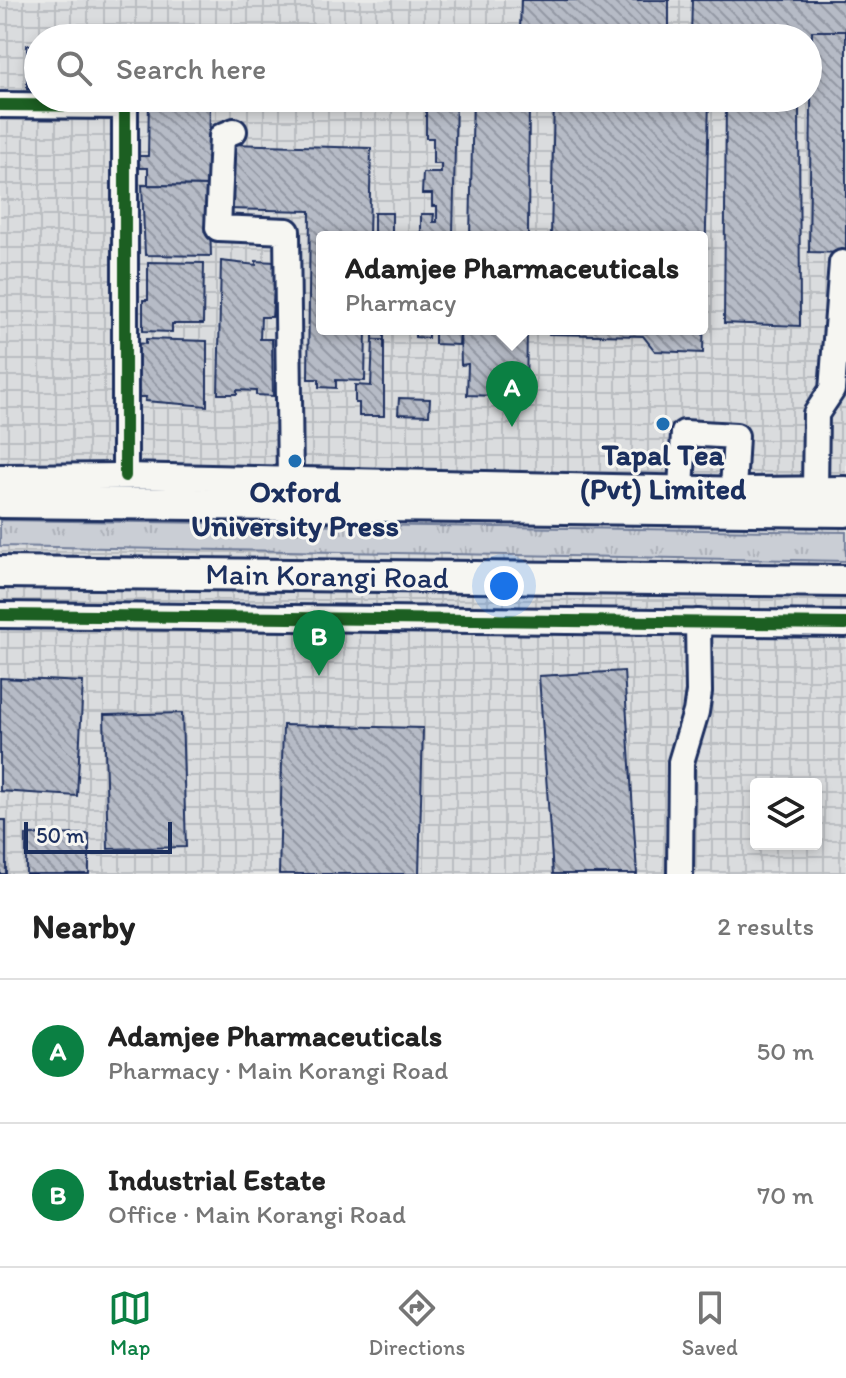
<!DOCTYPE html>
<meta charset="utf-8">
<style>
body{margin:0;font-family:Itim,sans-serif;background:#f6f6f6;color:#222}
.controls{position:absolute;right:24px;bottom:24px;display:grid;overflow:hidden;border-radius:8px;box-shadow:0 4px 12px #0003}
.controls button{width:72px;height:72px;display:grid;place-items:center;padding:0;border:0;border-bottom:2px solid #e0e0e0;background:#fff;color:#222;font:40px sans-serif}
.scale{position:absolute;left:24px;bottom:20px;width:148px;box-sizing:border-box;padding-left:8px;border:4px solid #1b2f5e;border-top:0;font-size:22px;line-height:28px;white-space:nowrap;color:#1b2f5e;-webkit-text-stroke:6px #f6f6f2;paint-order:stroke}
.you{position:absolute;left:504px;top:586px;width:28px;height:28px;margin:-20px;border:6px solid #fff;border-radius:50%;background:#1a73e8;box-shadow:0 0 0 12px #1a73e833}
.badge{display:grid;place-items:center;width:52px;height:52px;border-radius:50%;background:#0b8043;color:#fff;font-size:26px;font-weight:700}
.pin{position:absolute;translate:-50% -66px;filter:drop-shadow(0 2px 4px #0008)}
.pin::after{content:'';position:absolute;top:42px;width:28px;height:24px;background:inherit;clip-path:polygon(0 0,100% 0,50% 100%)}
.popup{position:absolute;left:316px;top:231px;width:392px;height:104px;box-sizing:border-box;display:grid;place-content:center;border-radius:8px;background:#fff;filter:drop-shadow(0 2px 6px #0005);font-size:26px;white-space:nowrap;color:#767676}
.popup b{font-size:30px;color:#222}
.popup::after{content:'';position:absolute;left:50%;top:100%;margin-left:-16px;border:16px solid transparent;border-top-color:#fff}
.list{margin:0;padding:0;list-style:none}
h2{display:flex;justify-content:space-between;align-items:center;height:104px;margin:0;padding:0 32px;font-size:34px}
h2 small{font-size:26px;font-weight:400;color:#767676}
.list li{display:grid;grid-template-columns:52px 1fr auto;gap:24px;align-items:center;box-sizing:border-box;height:144px;padding:0 32px;border-top:2px solid #e0e0e0}
.list b{display:block;font-size:30px;white-space:nowrap}
.list p{margin:0;font-size:26px;white-space:nowrap;color:#767676}
.list em{font-size:26px;font-style:normal;color:#767676}
.icon{flex:none;width:44px;height:44px;fill:none;stroke:currentColor;stroke-width:2;stroke-linecap:round;stroke-linejoin:round}
.map{position:relative;flex:none;width:846px;height:874px;overflow:hidden}
.search{position:absolute;background:#fff;box-shadow:0 4px 12px #0003;left:24px;right:24px;top:24px;height:88px;display:flex;align-items:center;gap:20px;box-sizing:border-box;padding:0 28px;border-radius:44px;color:#767676;font-size:30px}
.sheet{height:392px;background:#fff}
nav{display:flex;justify-content:space-around;align-items:center;box-sizing:border-box;height:112px;border-top:2px solid #e0e0e0;background:#fff;font-size:22px;color:#767676}
nav a{display:grid;justify-items:center;gap:4px}
nav .on{color:#0b8043}
.map>svg:first-child{display:block}
</style>
<div class="map">
<svg width="846" height="874" viewBox="0 0 846 874">
<defs>
<pattern id="industrial-grid" width="8" height="8" patternUnits="userSpaceOnUse" patternTransform="scale(2)"><rect width="8" height="8" fill="#dadcde"/><path d="M0 4h8M4 0v8" fill="none" stroke="#babdc1"/></pattern>
<pattern id="grass-tufts" width="24" height="20" patternUnits="userSpaceOnUse" patternTransform="scale(2)"><rect width="24" height="20" fill="#caced5"/><path d="M3 7l-1-3M5 7V3M7 7l1-3M15 17l-1-3M17 17v-4M19 17l1-3" fill="none" stroke="#adb1b9"/></pattern>
<pattern id="building-back-hatch" width="6" height="6" patternUnits="userSpaceOnUse" patternTransform="scale(2)"><rect width="6" height="6" fill="#b6bbc6"/><path d="M-1 5l2 2M0 0l6 6M5-1l2 2" fill="none" stroke="#9398a4"/></pattern>
</defs>
<rect width="100%" height="100%" fill="#e9eae9"/>
<filter id="ink" filterUnits="userSpaceOnUse"><feTurbulence type="fractalNoise" baseFrequency=".0125" numOctaves="2"/><feDisplacementMap in="SourceGraphic" scale="16" xChannelSelector="R" yChannelSelector="G"/><feConvolveMatrix kernelMatrix="1 2 1 2 8 2 1 2 1" color-interpolation-filters="sRGB"/></filter>
<g filter="url(#ink)">
<path fill="url(#industrial-grid)" fill-rule="evenodd" d="M0,0H846V874H0ZM38,38H808V98H38ZM322,237H702V329H322ZM756,784H816V844H756Z"/>
<path fill="url(#grass-tufts)" stroke="#727e9a" stroke-width="2" d="M0,520L846,532V561L0,546Z"/>
<g fill="url(#building-back-hatch)" stroke="#1b2f5e" stroke-width="2">
<path d="M521,0H669V32L520,30Z"/>
<path d="M692,0H846V31H812V55H808V38H691Z"/>
<path d="M812,31H846V253L809,252Z"/>
<rect x="27" y="45" width="11" height="44"/>
<path d="M149,98H210L209,186L148,185V168H138V156H148Z"/>
<path d="M433,98H456L453,237H421V214H434L433,222H437V206H432V194H422L423,173H441V164H433V138H426V109H433Z"/>
<path d="M473,98H529L528,237H470Z"/>
<path d="M554,98H709L703,353L655,351L643,336L549,334V329H702V237H551Z"/>
<path d="M726,98H799L800,326L724,323Z"/>
<path d="M231,144L371,148L369,237H322V329H366L365,381L336,380V388L319,387V379H308L310,211L228,209Z"/>
<path d="M142,185L209,186L211,256L145,255Z"/>
<rect x="374" y="213" width="18" height="24"/>
<path d="M221,261L256,265V261L276,262L272,317H261L260,339H272L273,396L256,395V391L237,390V394H218Z"/>
<path d="M148,262L204,263L203,324H172V332L143,331V300H148Z"/>
<rect x="373" y="329" width="11" height="11"/>
<path d="M415,329H460L459,345L435,344V333H428V338L415,337Z"/>
<path d="M460,329H527L526,397L467,395L468,364L461,365Z"/>
<path d="M146,339L207,341V406L145,401L146,397H136V343L146,344Z"/>
<path d="M373,340H384V416H359V403H355V385L371,386Z"/>
<path d="M399,398L430,399L429,415L398,414Z"/>
<path d="M624,671L637,874H553L539,676Z"/>
<path d="M0,678L83,682L77,796L0,791Z"/>
<path d="M182,713L186,847L108,849L104,715Z"/>
<path d="M283,725L423,728L419,874H279Z"/>
<rect x="0" y="820" width="6" height="54"/>
<path d="M89,834V874H26V835Z"/>
</g>
<g fill="none" stroke-linecap="round" stroke-linejoin="round">
<defs>
<g id="minor">
<path d="M0,105L125,106V476"/>
<path d="M234,131L222,136L218,228L287,231L290,481"/>
<path d="M0,477L125,476L747,490L846,489"/>
<path d="M681,489L684,433L736,436L733,490"/>
<path d="M815,490L816,414L832,390L842,263"/>
<path d="M0,615L846,624"/>
<path d="M680,874L681,762L696,712L699,692L698,622"/>
</g>
<g id="major">
<path d="M0,502L846,511"/>
<path d="M0,572L846,581"/>
</g>
</defs>
<use href="#minor" stroke="#1b2f5e" stroke-width="30"/>
<use href="#major" stroke="#1b2f5e" stroke-width="36"/>
<use href="#minor" stroke="#f6f6f2" stroke-width="24"/>
<use href="#major" stroke="#f6f6f2" stroke-width="30"/>
<defs>
<g id="cycleway">
<path d="M0,105L125,106V476"/>
<path d="M0,615L846,624"/>
</g>
</defs>
<use href="#cycleway" stroke="#f6f6f2" stroke-width="17"/>
<use href="#cycleway" stroke="#1b5e20" stroke-width="12"/>
</g>
</g>
<g fill="#1f6fb2" stroke="#f6f6f2" stroke-width="3">
<circle cx="663" cy="424" r="8"/>
<circle cx="295" cy="461" r="8"/>
</g>
<g text-anchor="middle" stroke-width="6" stroke-linejoin="round" paint-order="stroke">
<g font-size="30" font-weight="bold" fill="#1b2f5e" stroke="#f6f6f2">
<text x="663" y="465">Tapal Tea<tspan x="663" dy="34">(Pvt) Limited</tspan></text>
<text x="295" y="502">Oxford<tspan x="295" dy="34">University Press</tspan></text>
</g>
<g font-size="30" fill="#1b2f5e" stroke="#f6f6f2">
<text transform="translate(327 576) rotate(1)" y="10">Main Korangi Road</text>
</g>
</g>
</svg>
<div class="controls">
<button><svg class="icon" aria-label="layers" viewBox="0 0 24 24"><path d="M12 4l9 5-9 5-9-5zM3 14l9 5 9-5"/></svg></button>
</div>
<div class="scale">50 m</div>
<div class="you"></div>
<div class="pin badge" style="left:512px;top:427px">A</div>
<div class="popup"><b>Adamjee Pharmaceuticals</b>Pharmacy</div>
<div class="pin badge" style="left:319px;top:676px">B</div>
<div class="search"><svg class="icon" aria-label="search" viewBox="0 0 24 24"><circle cx="10" cy="10" r="6"/><path d="M15 15l6 6"/></svg>Search here</div>
</div>
<section class="sheet">
<h2>Nearby<small>2 results</small></h2>
<ul class="list">
<li><span class="badge">A</span><div><b>Adamjee Pharmaceuticals</b><p>Pharmacy · Main Korangi Road</p></div><em>50 m</em></li>
<li><span class="badge">B</span><div><b>Industrial Estate</b><p>Office · Main Korangi Road</p></div><em>70 m</em></li>
</ul>
</section>
<nav>
<a class="on"><svg class="icon" aria-label="map" viewBox="0 0 24 24"><path d="M3 6l6-2 6 2 6-2v14l-6 2-6-2-6 2zM9 4v14M15 6v14"/></svg>Map</a>
<a><svg class="icon" aria-label="directions" viewBox="0 0 24 24"><path d="M12 3l9 9-9 9-9-9zM9 14v-3h6M13 9l2 2-2 2"/></svg>Directions</a>
<a><svg class="icon" aria-label="saved" viewBox="0 0 24 24"><path d="M7 4h10v16l-5-4-5 4z"/></svg>Saved</a>
</nav>
